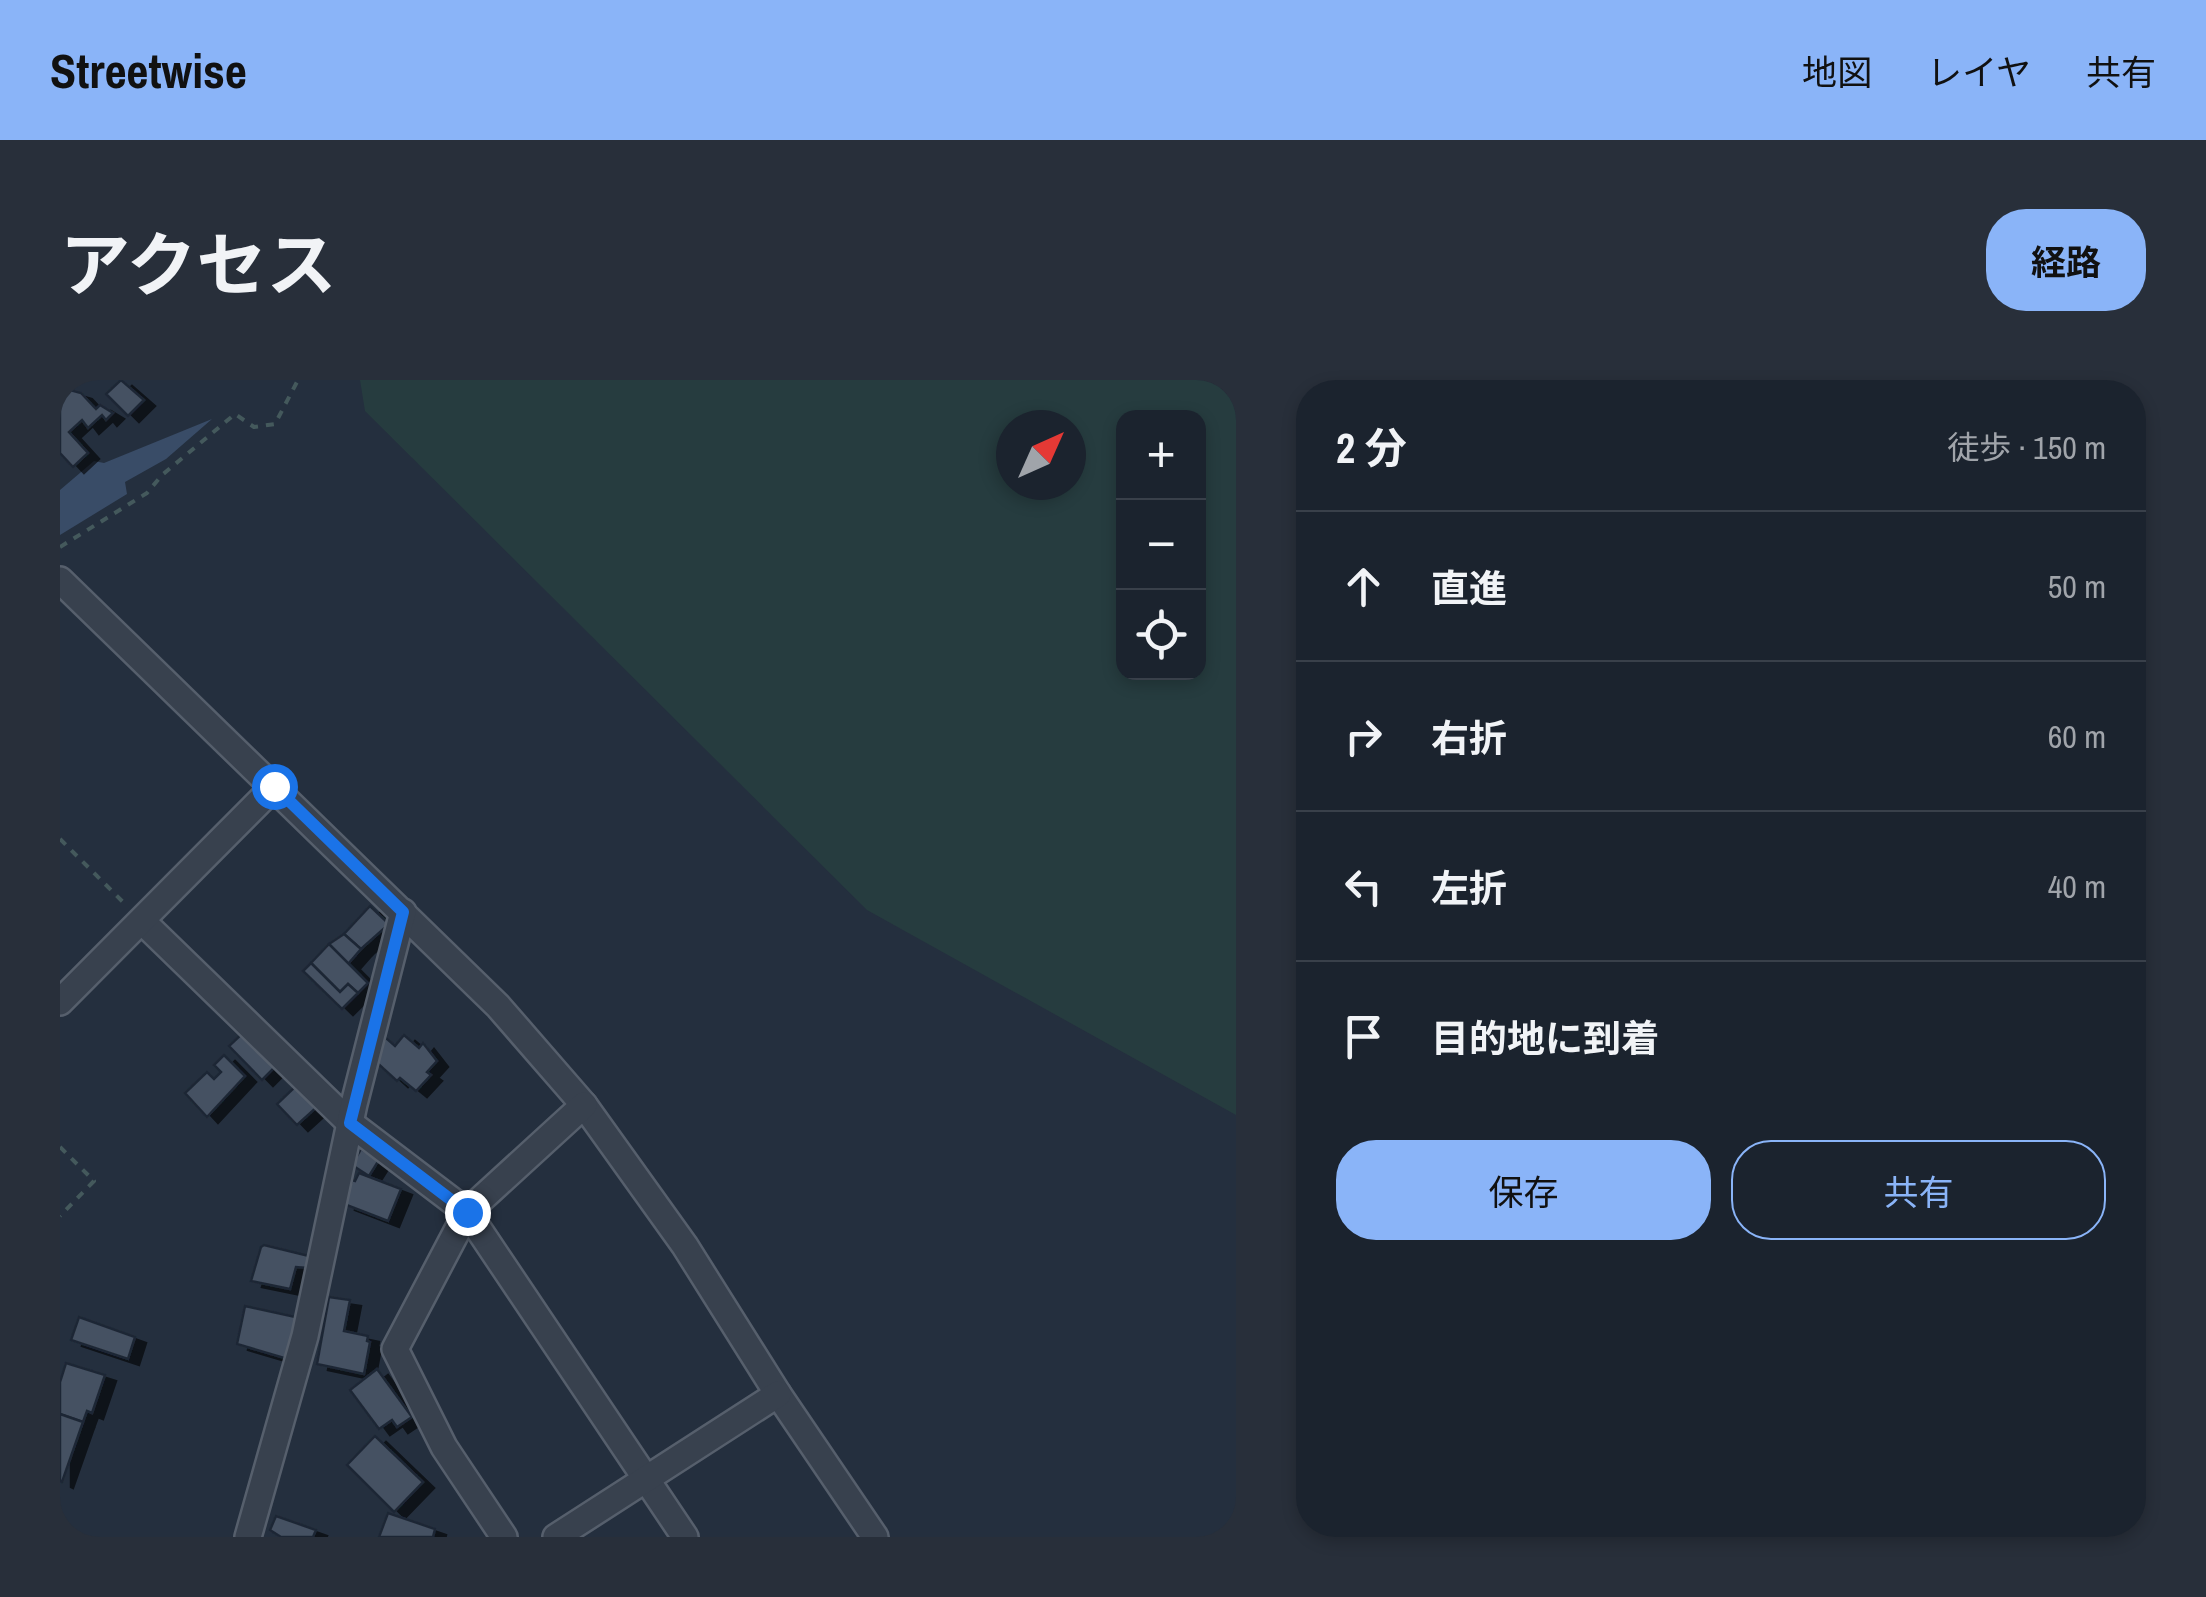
<!DOCTYPE html>
<html lang="ja">
<meta charset="utf-8">
<style>
body{margin:0;font-family:"Archivo Narrow","Noto Sans JP",sans-serif;background:#282f3a;color:#f1f3f6}
.controls{position:absolute;right:30px;top:30px;display:grid;overflow:hidden;border-radius:20px;box-shadow:0 5px 15px #0003}
.controls button{width:90px;height:90px;display:grid;place-items:center;padding:0;border:0;border-bottom:2px solid #39404a;background:#1b232e;color:#f1f3f6;font:50px sans-serif}
.compass{position:absolute;left:936px;top:30px;width:90px;height:90px;border-radius:50%;background:#1b232e;box-shadow:0 5px 15px #0003;rotate:45deg}
.stop{position:absolute;width:30px;height:30px;margin:-22px;border:8px solid #1a73e8;border-radius:50%;background:#fff}
.stop.end{background:#1a73e8;border-color:#fff;box-shadow:0 2px 10px #0008}
.list{margin:0;padding:0;list-style:none}
h2{display:flex;justify-content:space-between;align-items:center;height:130px;margin:0;padding:0 40px;font-size:42px}
h2 small{font-size:32px;font-weight:400;color:#a0a4aa}
.list li{display:grid;grid-template-columns:65px 1fr auto;gap:30px;align-items:center;box-sizing:border-box;height:150px;padding:0 40px;border-top:2px solid #39404a}
.list b{display:block;font-size:38px;white-space:nowrap}
.list em{font-size:32px;font-style:normal;color:#a0a4aa}
.actions{display:flex;gap:20px;padding:30px 40px}
.actions a{flex:1;padding:22px 0;border:2px solid #8ab4f8;border-radius:40px;text-align:center;font-size:35px;color:#8ab4f8}
.actions .main{background:#8ab4f8;color:#111}
.icon{flex:none;width:55px;height:55px;fill:none;stroke:currentColor;stroke-width:2;stroke-linecap:round;stroke-linejoin:round}
.map{position:relative;flex:none;width:1176px;height:1157px;overflow:hidden;border-radius:40px}
header{display:flex;align-items:center;gap:60px;box-sizing:border-box;height:140px;padding:0 50px;background:#8ab4f8;color:#111}
header strong{font-size:48px}
nav{display:flex;gap:55px;margin-inline-start:auto;font-size:35px}
.intro{display:flex;align-items:center;justify-content:space-between;box-sizing:border-box;height:240px;padding:0 60px}
h1{margin:0;font-size:70px}
.button{padding:25px 45px;border-radius:40px;background:#8ab4f8;color:#111;font-size:35px;font-weight:700}
main{display:flex;gap:60px;padding:0 60px}
aside{flex:1;background:#1b232e;border-radius:40px;box-shadow:0 5px 15px #0003}
.map>svg:first-child{display:block}
</style>
<header>
<strong>Streetwise</strong>
<nav><a>地図</a><a>レイヤ</a><a>共有</a></nav>
</header>
<div class="intro"><h1>アクセス</h1><a class="button">経路</a></div>
<main>
<div class="map">
<svg width="1176" height="1157" viewBox="0 0 1176 1157">
<defs>
<filter id="shadow"><feDropShadow dx="11" dy="6" stdDeviation="0" flood-color="#0009"/></filter>
</defs>
<rect width="100%" height="100%" fill="#242f3e"/>
<path fill="#263c3f" fill-rule="evenodd" d="M300,0H1176V735L807,530L305,31ZM1064,38H1138V292H1064ZM951,45H1011V105H951Z"/>
<path fill="#394c67" d="M152,39L106,79L65,102L67,114L0,155V110L34,81L44,83Z"/>
<g fill="#455162" stroke="#1f2835" stroke-width="2.5" filter="url(#shadow)">
<path d="M61,0L84,20L68,36L46,14Z"/>
<path d="M10,10L21,13L36,29L40,25L53,33L46,40L42,35L28,48L22,40L9,52L28,73L13,87L0,73V20Z"/>
<path d="M310,526L329,544L301,569L284,554Z"/>
<path d="M284,554L301,569L288,584L269,564Z"/>
<path d="M269,564L308,603L298,613L288,604L280,612L251,583Z"/>
<path d="M251,583L280,612L288,604L298,613L282,629L243,591Z"/>
<path d="M186,650L219,683L202,700L169,666Z"/>
<path d="M344,655L359,668L363,663L377,681L367,692L371,695L356,711L340,698L337,701L314,680V671L326,658L335,666Z"/>
<path d="M164,675L185,696L147,737L125,713L147,692L154,699L161,692L154,685Z"/>
<path d="M238,704L258,726L237,745L217,724Z"/>
<path d="M301,769L319,780L309,796L292,785Z"/>
<path d="M299,793L341,809L328,841L284,824L292,800L295,801Z"/>
<path d="M204,865L253,877L249,888L236,887L230,909L191,901L201,867Z"/>
<path d="M269,917L290,920L284,951L308,956L307,961L310,962L304,994L257,984Z"/>
<path d="M185,926L240,938L231,980L177,964Z"/>
<path d="M19,937L75,957L68,979L11,960Z"/>
<path d="M6,983L45,995L32,1033L27,1031L23,1042L0,1034V1002Z"/>
<path d="M317,989L352,1037L337,1047L332,1040L319,1049L290,1010Z"/>
<path d="M0,1034L23,1042L2,1102L0,1101Z"/>
<path d="M315,1056L363,1102L334,1132L287,1085Z"/>
<path d="M328,1133L375,1149L373,1157H319Z"/>
<path d="M216,1136L256,1150L253,1157H221L210,1150Z"/>
</g>
<g fill="none" stroke-linecap="round" stroke-linejoin="round">
<defs>
<g id="minor">
<path d="M0,200L438,626L524,725L625,866L718,1014L815,1157"/>
<path d="M82,541L290,743L407,832L625,1157"/>
<path d="M0,622L214,407"/>
<path d="M188,1157L245,956L294,724L343,532"/>
<path d="M444,1157L384,1067L335,969L407,832L524,725"/>
<path d="M496,1157L718,1014"/>
</g>
</defs>
<use href="#minor" stroke="#565f6c" stroke-width="30"/>
<g stroke="#44595c" stroke-width="4" stroke-dasharray="8 8" stroke-linecap="butt">
<path d="M0,167L87,113L102,95L175,34L194,47L215,44L238,0"/>
<path d="M0,459L64,523"/>
<path d="M0,767L34,801L0,836"/>
</g>
<use href="#minor" stroke="#38414e" stroke-width="25"/>
</g>
<g fill="none" stroke-linecap="round" stroke-linejoin="round">
<path stroke="#1a73e8" stroke-width="12" d="M214,406L343,532L290,743L407,832"/>
</g>
</svg>
<div class="controls">
<button>+</button>
<button>−</button>
<button><svg class="icon" aria-label="locate" viewBox="0 0 24 24"><circle cx="12" cy="12" r="6"/><path d="M12 2v4M12 18v4M2 12h4M18 12h4"/></svg></button>
</div>
<svg class="compass" viewBox="-18 -18 36 36"><path d="M0-13l5 13h-10z" fill="#e53935"/><path d="M0 13l5-13h-10z" fill="#a0a4aa"/></svg>
<div class="stop" style="left:214px;top:406px"></div>
<div class="stop end" style="left:407px;top:832px"></div>
</div>
<aside>
<h2>2 分<small>徒歩 · 150 m</small></h2>
<ul class="list">
<li><svg class="icon" aria-label="ahead" viewBox="0 0 24 24"><path d="M12 20V5M6 11l6-6 6 6"/></svg><div><b>直進</b></div><em>50 m</em></li>
<li><svg class="icon" aria-label="right" viewBox="0 0 24 24"><path d="M7 20v-9h11M14 6l5 5-5 5"/></svg><div><b>右折</b></div><em>60 m</em></li>
<li><svg class="icon" aria-label="left" viewBox="0 0 24 24"><path d="M17 20v-9H6M10 6l-5 5 5 5"/></svg><div><b>左折</b></div><em>40 m</em></li>
<li><svg class="icon" aria-label="arrive" viewBox="0 0 24 24"><path d="M6 21V4h12l-3 4 3 4H6"/></svg><div><b>目的地に到着</b></div></li>
</ul>
<div class="actions"><a class="main">保存</a><a>共有</a></div>
</aside>
</main>
